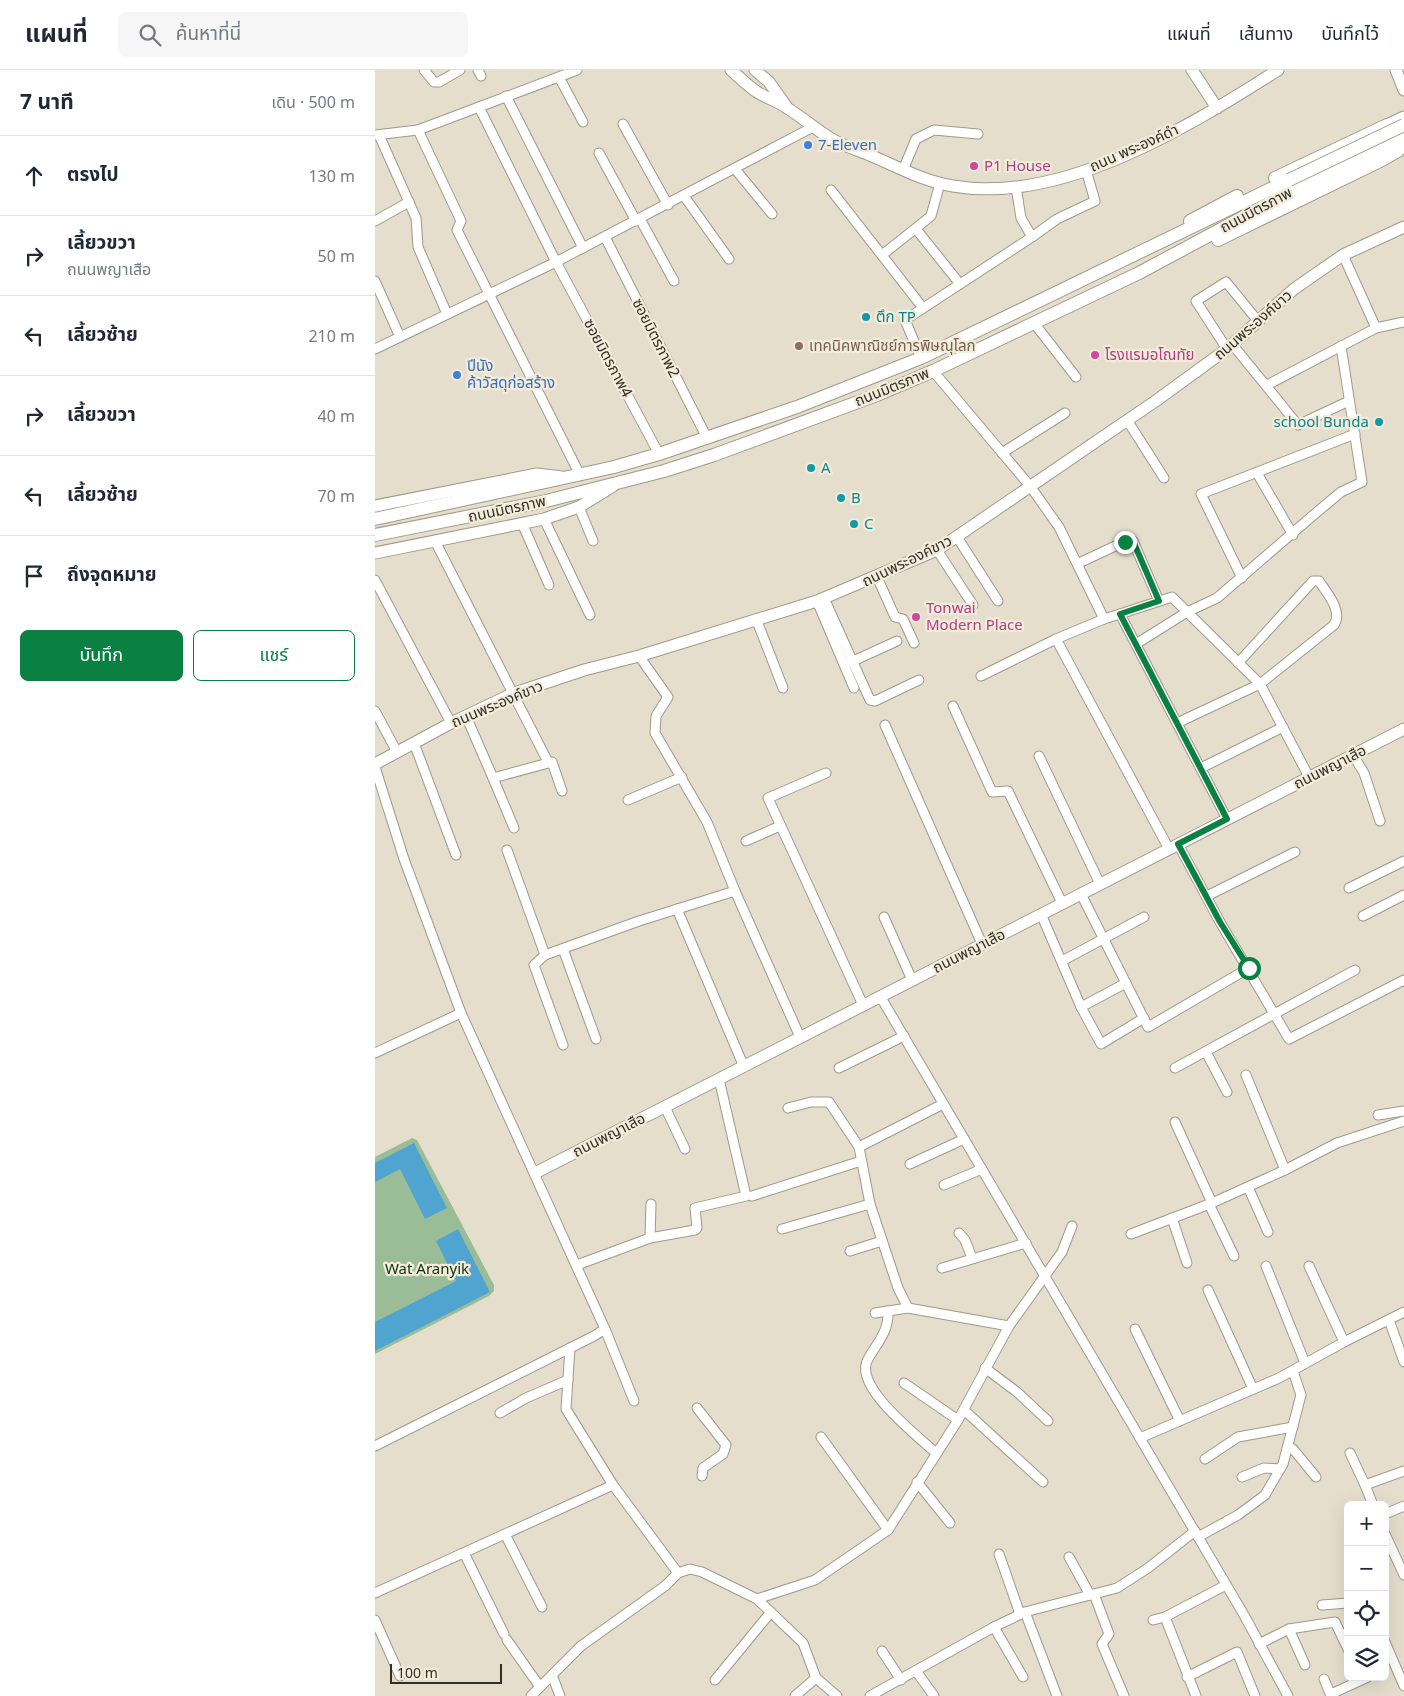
<!DOCTYPE html>
<html lang="th">
<meta charset="utf-8">
<style>
body{margin:0;font-family:"Noto Sans","Noto Sans Thai",sans-serif;background:#f6f6f7;color:#1f2937}
.controls{position:absolute;right:15px;bottom:15px;display:grid;overflow:hidden;border-radius:8px;box-shadow:0 5px 20px #0002}
.controls button{width:45px;height:45px;display:grid;place-items:center;padding:0;border:0;border-bottom:1px solid #e0e1e3;background:#fff;color:#1f2937;font:25px sans-serif}
.scale{position:absolute;left:15px;bottom:12px;width:112px;box-sizing:border-box;padding-left:5px;border:2px solid #322f28;border-top:0;font-size:14px;line-height:18px;white-space:nowrap;color:#322f28;-webkit-text-stroke:4px #f3ecda;paint-order:stroke}
.stop{position:absolute;width:15px;height:15px;margin:-11px;border:4px solid #0b8043;border-radius:50%;background:#fff}
.stop.end{background:#0b8043;border-color:#fff;box-shadow:0 1px 5px #0008}
.list{margin:0;padding:0;list-style:none}
h2{display:flex;justify-content:space-between;align-items:center;height:65px;margin:0;padding:0 20px;font-size:21px}
h2 small{font-size:16px;font-weight:400;color:#747a83}
.list li{display:grid;grid-template-columns:32px 1fr auto;gap:15px;align-items:center;box-sizing:border-box;height:80px;padding:0 20px;border-top:1px solid #e0e1e3}
.list b{display:block;font-size:19px;white-space:nowrap}
.list p{margin:0;font-size:16px;white-space:nowrap;color:#747a83}
.list em{font-size:16px;font-style:normal;color:#747a83}
.actions{display:flex;gap:10px;padding:15px 20px}
.actions a{flex:1;padding:11px 0;border:1px solid #0b8043;border-radius:8px;text-align:center;font-size:18px;color:#0b8043}
.actions .main{background:#0b8043;color:#fff}
.icon{flex:none;width:28px;height:28px;fill:none;stroke:currentColor;stroke-width:2;stroke-linecap:round;stroke-linejoin:round}
.map{position:relative;flex:none;width:1029px;height:1626px;overflow:hidden}
header{display:flex;align-items:center;gap:30px;box-sizing:border-box;height:70px;padding:0 25px;background:#fff;border-bottom:1px solid #e0e1e3}
header strong{font-size:24px}
nav{display:flex;gap:28px;margin-inline-start:auto;font-size:18px}
.search{width:350px;height:45px;background:#f6f6f7;display:flex;align-items:center;gap:12px;box-sizing:border-box;padding:0 18px;border-radius:8px;color:#747a83;font-size:19px}
main{display:flex}
aside{flex:1;background:#fff}
.map>svg:first-child{display:block}
</style>
<header>
<strong>แผนที่</strong>
<div class="search"><svg class="icon" aria-label="search" viewBox="0 0 24 24"><circle cx="10" cy="10" r="6"/><path d="M15 15l6 6"/></svg>ค้นหาที่นี่</div>
<nav><a>แผนที่</a><a>เส้นทาง</a><a>บันทึกไว้</a></nav>
</header>
<main>
<aside>
<h2>7 นาที<small>เดิน · 500 m</small></h2>
<ul class="list">
<li><svg class="icon" aria-label="ahead" viewBox="0 0 24 24"><path d="M12 20V5M6 11l6-6 6 6"/></svg><div><b>ตรงไป</b></div><em>130 m</em></li>
<li><svg class="icon" aria-label="right" viewBox="0 0 24 24"><path d="M7 20v-9h11M14 6l5 5-5 5"/></svg><div><b>เลี้ยวขวา</b><p>ถนนพญาเสือ</p></div><em>50 m</em></li>
<li><svg class="icon" aria-label="left" viewBox="0 0 24 24"><path d="M17 20v-9H6M10 6l-5 5 5 5"/></svg><div><b>เลี้ยวซ้าย</b></div><em>210 m</em></li>
<li><svg class="icon" aria-label="right" viewBox="0 0 24 24"><path d="M7 20v-9h11M14 6l5 5-5 5"/></svg><div><b>เลี้ยวขวา</b></div><em>40 m</em></li>
<li><svg class="icon" aria-label="left" viewBox="0 0 24 24"><path d="M17 20v-9H6M10 6l-5 5 5 5"/></svg><div><b>เลี้ยวซ้าย</b></div><em>70 m</em></li>
<li><svg class="icon" aria-label="arrive" viewBox="0 0 24 24"><path d="M6 21V4h12l-3 4 3 4H6"/></svg><div><b>ถึงจุดหมาย</b></div></li>
</ul>
<div class="actions"><a class="main">บันทึก</a><a>แชร์</a></div>
</aside>
<div class="map">
<svg width="1029" height="1626" viewBox="0 0 1029 1626">
<rect width="100%" height="100%" fill="#e6decd"/>
<path fill="#9abd97" d="M37,1068L42,1070L119,1215V1221L114,1226L0,1284V1087Z"/>
<g fill="#50a4d0">
<path d="M39,1073L72,1138L50,1149L25,1099L0,1112V1093Z"/>
<path d="M83,1159L115,1222L0,1281V1252L81,1211L61,1171Z"/>
</g>
<g fill="none" stroke-linecap="round" stroke-linejoin="round">
<defs>
<g id="street">
<path d="M49,0L59,12H64L85,0"/>
<path d="M103,0L106,6"/>
<path d="M202,0L104,37L181,192L284,384"/>
<path d="M184,7L208,52"/>
<path d="M131,26L208,178"/>
<path d="M104,37L43,60L86,151L82,160L205,405"/>
<path d="M248,54L293,135"/>
<path d="M0,65L43,60"/>
<path d="M4,65L41,148L43,177L72,244"/>
<path d="M224,83L261,151"/>
<path d="M360,99L397,144"/>
<path d="M528,100L541,69L559,60L603,64"/>
<path d="M456,120L548,238"/>
<path d="M309,126L354,189"/>
<path d="M265,149L299,211"/>
<path d="M0,151L34,132"/>
<path d="M541,159L585,214"/>
<path d="M230,167L332,368"/>
<path d="M657,167L682,149L720,131L711,100"/>
<path d="M507,185L556,146L565,113"/>
<path d="M968,185L1001,258"/>
<path d="M0,211L25,267"/>
<path d="M659,253L701,307"/>
<path d="M857,274L923,355L974,331"/>
<path d="M0,279L181,192L438,57"/>
<path d="M852,279L821,231L851,212L883,251"/>
<path d="M546,288L530,250L657,167L646,148L641,117"/>
<path d="M558,301L655,416L684,457L729,549L745,544L852,749"/>
<path d="M892,315L1001,258L1029,252"/>
<path d="M752,350L789,408"/>
<path d="M627,383L690,343"/>
<path d="M882,403L918,465"/>
<path d="M204,437L218,471"/>
<path d="M169,449L215,545"/>
<path d="M147,453L174,515"/>
<path d="M582,467L623,531"/>
<path d="M60,471L173,692"/>
<path d="M562,480L598,535"/>
<path d="M704,493L753,470L758,471L784,531"/>
<path d="M502,507L520,547L528,549L539,573"/>
<path d="M867,508L826,424L980,364"/>
<path d="M0,510L76,653"/>
<path d="M449,528L495,630L500,631L544,610"/>
<path d="M442,531L479,618"/>
<path d="M745,544L797,527L885,614L934,707"/>
<path d="M729,549L681,569L794,779"/>
<path d="M382,551L408,618"/>
<path d="M761,574L812,542L842,528L942,442L966,422L987,412L966,276"/>
<path d="M264,586L293,627L281,646L280,663L332,752L360,821L425,967"/>
<path d="M476,592L522,571"/>
<path d="M606,606L681,569"/>
<path d="M578,636L617,722L633,721L687,833"/>
<path d="M0,641L22,682"/>
<path d="M91,646L118,708L177,692L187,721"/>
<path d="M802,653L885,614L959,555C968,541 952,523 944,511H938L863,593"/>
<path d="M510,655L607,874"/>
<path d="M39,673L81,785"/>
<path d="M978,685L989,703L1005,751"/>
<path d="M664,686L725,814"/>
<path d="M0,697L29,789L86,943L230,1259L219,1266L0,1376"/>
<path d="M826,698L908,657"/>
<path d="M451,703L393,728L488,935"/>
<path d="M118,708L139,758"/>
<path d="M253,730L307,707"/>
<path d="M371,771L405,756"/>
<path d="M803,774L845,852L914,969L1029,910"/>
<path d="M132,780L170,885"/>
<path d="M974,818L1029,791"/>
<path d="M706,824L773,957L874,898"/>
<path d="M832,826L920,782"/>
<path d="M302,839L369,997"/>
<path d="M666,844L706,937L726,974L769,948"/>
<path d="M988,846L1029,825"/>
<path d="M509,847L537,910"/>
<path d="M188,879L221,969"/>
<path d="M687,891L769,847"/>
<path d="M505,926L869,1545L913,1626"/>
<path d="M706,937L751,913"/>
<path d="M188,975L159,895L170,885L264,851L360,821"/>
<path d="M831,982L852,1022"/>
<path d="M0,983L86,943"/>
<path d="M464,998L529,966"/>
<path d="M800,998L980,900"/>
<path d="M871,1005L910,1100"/>
<path d="M290,1037L310,1079"/>
<path d="M413,1038L436,1032H454L484,1077L495,1134L523,1218L533,1238L634,1256"/>
<path d="M1003,1045L1029,1041"/>
<path d="M800,1052L837,1133"/>
<path d="M484,1077L568,1034"/>
<path d="M535,1094L589,1069"/>
<path d="M569,1115L607,1099"/>
<path d="M873,1117L893,1162"/>
<path d="M377,1126L486,1091"/>
<path d="M834,1134L859,1186"/>
<path d="M797,1148L812,1193"/>
<path d="M407,1159L495,1134"/>
<path d="M584,1163L590,1170L597,1188"/>
<path d="M756,1164L837,1133L910,1100L962,1073L1029,1051"/>
<path d="M275,1168L276,1134"/>
<path d="M475,1181L507,1171"/>
<path d="M202,1195L275,1168L320,1160L322,1158L320,1138L371,1126L344,1009"/>
<path d="M891,1196L930,1293"/>
<path d="M934,1196L969,1272"/>
<path d="M567,1198L651,1173"/>
<path d="M833,1220L878,1319"/>
<path d="M533,1238L513,1241C514,1262 502,1273 493,1289C477,1316 543,1366 561,1383"/>
<path d="M500,1243L513,1241"/>
<path d="M1014,1250L1029,1292"/>
<path d="M230,1259L259,1331"/>
<path d="M760,1259L805,1351"/>
<path d="M610,1298L642,1322L673,1351"/>
<path d="M529,1313L583,1350"/>
<path d="M322,1338L351,1375L348,1384L328,1398L327,1406"/>
<path d="M589,1340L668,1412"/>
<path d="M125,1343L151,1328L193,1310"/>
<path d="M446,1367L513,1460"/>
<path d="M765,1368L904,1308L969,1272L1029,1242"/>
<path d="M913,1376L918,1379L941,1407"/>
<path d="M975,1383L990,1415"/>
<path d="M830,1389L863,1367L918,1357"/>
<path d="M867,1407L889,1398L905,1399"/>
<path d="M542,1412L575,1453"/>
<path d="M998,1435L990,1415L1029,1401"/>
<path d="M1010,1444L1029,1436"/>
<path d="M1010,1464L1029,1505"/>
<path d="M131,1466L167,1537"/>
<path d="M823,1467L863,1445L890,1425L908,1394L926,1325L918,1301"/>
<path d="M89,1483L129,1564"/>
<path d="M624,1484L645,1544"/>
<path d="M694,1487L715,1525"/>
<path d="M303,1503L315,1499L327,1502L382,1529L428,1573L441,1608L462,1626"/>
<path d="M0,1523L238,1415"/>
<path d="M719,1524L734,1564L727,1574L749,1626"/>
<path d="M382,1529L440,1510L513,1460L583,1350L634,1256L687,1182L697,1156"/>
<path d="M947,1535L973,1533"/>
<path d="M650,1542L682,1626"/>
<path d="M0,1550L25,1606"/>
<path d="M778,1550L790,1547"/>
<path d="M619,1557L648,1607"/>
<path d="M914,1559L930,1595"/>
<path d="M132,1570L165,1617"/>
<path d="M1010,1572L1029,1616"/>
<path d="M884,1574L914,1559L960,1552L973,1579"/>
<path d="M507,1581L526,1610"/>
<path d="M541,1601L559,1626"/>
<path d="M177,1605L185,1626"/>
<path d="M812,1607L862,1582L880,1626"/>
<path d="M949,1609L956,1626"/>
<path d="M340,1610L396,1542"/>
<path d="M956,1624L993,1607"/>
<path d="M156,1626L206,1576L290,1516L303,1503L238,1415L191,1339L195,1278"/>
<path d="M420,1626L441,1608"/>
<path d="M495,1626L619,1557L650,1542L742,1518L773,1498L820,1461"/>
<path d="M821,1626L790,1547L851,1515"/>
</g>
<g id="secondary">
<path d="M356,0C364,7 373,16 382,22C391,28 403,31 412,38C427,47 440,59 455,68C468,76 483,80 497,86C523,97 550,112 578,116C687,135 815,56 903,0"/>
<path d="M380,0L394,12L411,36"/>
<path d="M817,0L842,38"/>
<path d="M1021,0L1029,20"/>
<path d="M1012,55L1029,47"/>
<path d="M0,436L162,404L187,407"/>
<path d="M0,483L169,449L204,437L238,416"/>
<path d="M0,694L76,653L137,624L209,600L264,586L442,531L562,480L782,330L852,279L919,219L968,185L1029,157"/>
<path d="M160,1103L1029,659"/>
</g>
<g id="primary">
<path d="M900,108L1012,55L1024,57L1027,62"/>
<path d="M815,151L862,126"/>
<path d="M843,170L1007,90L1023,81L1029,72"/>
<path d="M0,449L239,397L284,384L422,337L546,288L914,110"/>
<path d="M0,465L171,431L289,401L339,385L502,325L558,301L764,203L919,120L1029,68"/>
</g>
</defs>
<use href="#street" stroke="#a09989" stroke-width="11"/>
<use href="#secondary" stroke="#a09989" stroke-width="13"/>
<use href="#primary" stroke="#a09989" stroke-width="14"/>
<use href="#street" stroke="#fff" stroke-width="9"/>
<use href="#secondary" stroke="#fff" stroke-width="11"/>
<use href="#primary" stroke="#fff" stroke-width="12"/>
<defs>
<path id="primary-bridge" d="M914,110L1029,55"/>
</defs>
<use href="#primary-bridge" stroke="#a09989" stroke-width="14" stroke-linecap="butt"/>
<use href="#primary-bridge" stroke="#fff" stroke-width="12"/>
</g>
<g fill="none" stroke-linecap="round" stroke-linejoin="round">
<path stroke="#0b8043" stroke-width="6" d="M750,472L758,471L784,531L745,544L852,749L803,774L845,852L874,898"/>
</g>
<g fill="#3f7fe0" stroke="#f3ecda" stroke-width="2">
<circle cx="433" cy="75" r="5"/>
<circle cx="82" cy="305" r="5"/>
</g>
<g fill="#d1479c" stroke="#f3ecda" stroke-width="2">
<circle cx="599" cy="96" r="5"/>
<circle cx="720" cy="285" r="5"/>
<circle cx="541" cy="547" r="5"/>
</g>
<g fill="#0f9aa8" stroke="#f3ecda" stroke-width="2">
<circle cx="491" cy="247" r="5"/>
<circle cx="1004" cy="352" r="5"/>
<circle cx="436" cy="398" r="5"/>
<circle cx="466" cy="428" r="5"/>
<circle cx="479" cy="454" r="5"/>
</g>
<circle fill="#8d6e63" stroke="#f3ecda" stroke-width="2" cx="424" cy="276" r="5"/>
<g text-anchor="middle" stroke-width="4.5" stroke-linejoin="round" paint-order="stroke">
<g font-size="15" fill="#366cbe" stroke="#f3ecda" text-anchor="start">
<text x="443" y="80">7-Eleven</text>
<text x="92" y="301">ปีนัง<tspan x="92" dy="17">ค้าวัสดุก่อสร้าง</tspan></text>
</g>
<g font-size="15" fill="#322f28" stroke="#f3ecda">
<text transform="translate(759 78) rotate(-24)" y="5">ถนน พระองค์ดำ</text>
<text transform="translate(881 140) rotate(-28)" y="5">ถนนมิตรภาพ</text>
<text transform="translate(878 255) rotate(-41)" y="5">ถนนพระองค์ขาว</text>
<text transform="translate(281 268) rotate(63)" y="5">ซอยมิตรภาพ2</text>
<text transform="translate(233 288) rotate(62)" y="5">ซอยมิตรภาพ4</text>
<text transform="translate(517 317) rotate(-22)" y="5">ถนนมิตรภาพ</text>
<text transform="translate(132 439) rotate(-12)" y="5">ถนนมิตรภาพ</text>
<text transform="translate(532 491) rotate(-26)" y="5">ถนนพระองค์ขาว</text>
<text transform="translate(122 634) rotate(-23)" y="5">ถนนพระองค์ขาว</text>
<text transform="translate(955 697) rotate(-27)" y="5">ถนนพญาเสือ</text>
<text transform="translate(594 881) rotate(-27)" y="5">ถนนพญาเสือ</text>
<text transform="translate(234 1065) rotate(-27)" y="5">ถนนพญาเสือ</text>
</g>
<g font-size="15" fill="#b23c85" stroke="#f3ecda" text-anchor="start">
<text x="609" y="101">P1 House</text>
<text x="730" y="290">โรงแรมอโณทัย</text>
<text x="551" y="543">Tonwai<tspan x="551" dy="17">Modern Place</tspan></text>
</g>
<g font-size="15" fill="#0d838f" stroke="#f3ecda" text-anchor="start">
<text x="501" y="252">ตึก TP</text>
<text x="994" y="357" text-anchor="end">school Bunda</text>
<text x="446" y="403">A</text>
<text x="476" y="433">B</text>
<text x="489" y="459">C</text>
</g>
<g font-size="15" fill="#785e54" stroke="#f3ecda" text-anchor="start">
<text x="434" y="281">เทคนิคพาณิชย์การพิษณุโลก</text>
</g>
<g font-size="15" fill="#0b330a" stroke="#f3ecda">
<text x="52" y="1204">Wat Aranyik</text>
</g>
</g>
</svg>
<div class="controls">
<button>+</button>
<button>−</button>
<button><svg class="icon" aria-label="locate" viewBox="0 0 24 24"><circle cx="12" cy="12" r="6"/><path d="M12 2v4M12 18v4M2 12h4M18 12h4"/></svg></button>
<button><svg class="icon" aria-label="layers" viewBox="0 0 24 24"><path d="M12 4l9 5-9 5-9-5zM3 14l9 5 9-5"/></svg></button>
</div>
<div class="scale">100 m</div>
<div class="stop" style="left:874px;top:898px"></div>
<div class="stop end" style="left:750px;top:472px"></div>
</div>
</main>
